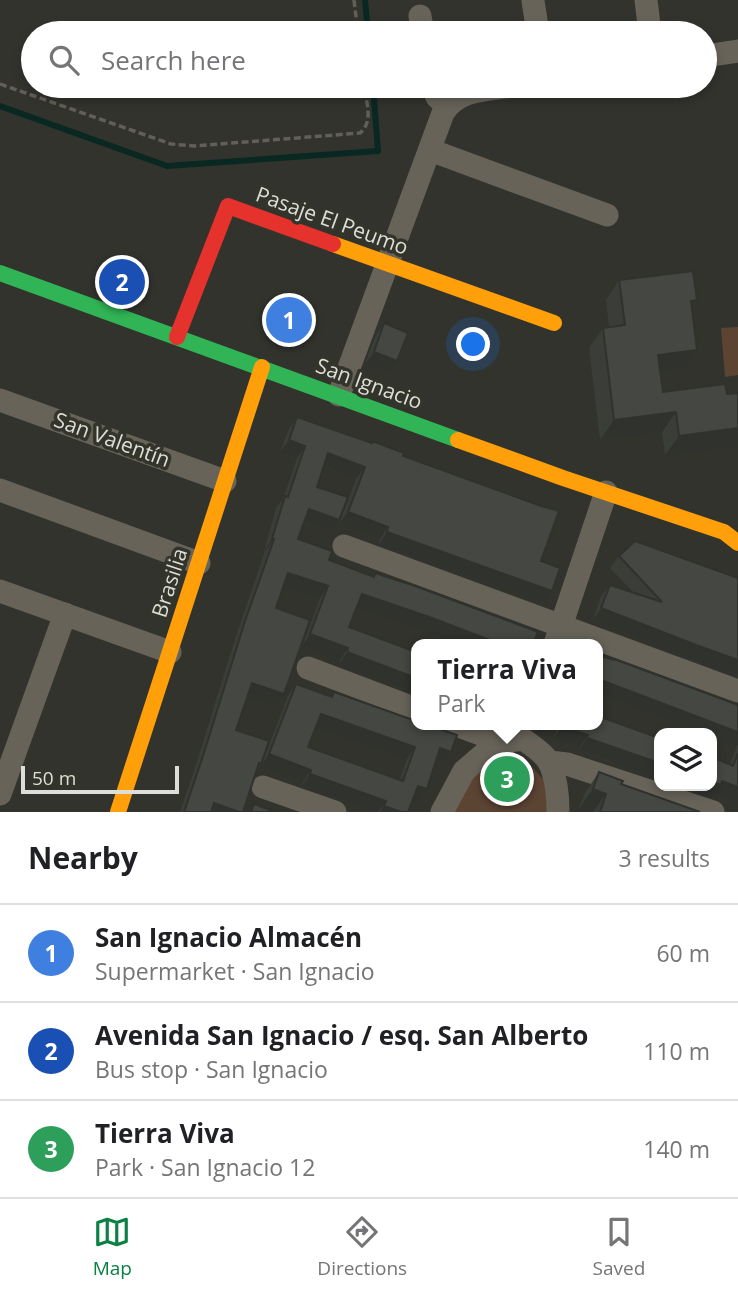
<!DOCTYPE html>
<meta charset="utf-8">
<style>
body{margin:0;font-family:"Open Sans",sans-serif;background:#f2f2f2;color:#202124}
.controls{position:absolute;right:21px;bottom:21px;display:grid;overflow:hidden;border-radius:14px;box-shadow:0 4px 10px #0003}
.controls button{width:63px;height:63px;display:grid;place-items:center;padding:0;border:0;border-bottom:2px solid #e0e0e0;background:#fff;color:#202124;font:35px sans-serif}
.scale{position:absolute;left:21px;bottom:18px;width:158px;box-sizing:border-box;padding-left:7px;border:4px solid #ddded8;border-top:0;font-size:19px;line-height:24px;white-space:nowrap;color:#ddded8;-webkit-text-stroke:5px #33352b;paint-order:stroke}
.you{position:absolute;left:474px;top:345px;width:24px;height:24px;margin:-18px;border:5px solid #fff;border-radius:50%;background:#1a73e8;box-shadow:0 0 0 10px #1a73e833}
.badge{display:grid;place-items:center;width:46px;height:46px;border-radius:50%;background:#0b8043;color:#fff;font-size:23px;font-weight:700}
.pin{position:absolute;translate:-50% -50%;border:4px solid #fff;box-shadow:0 2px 7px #0006}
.popup{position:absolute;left:411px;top:639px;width:192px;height:91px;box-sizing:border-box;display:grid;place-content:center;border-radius:14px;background:#fff;filter:drop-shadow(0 2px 5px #0005);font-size:23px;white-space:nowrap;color:#757577}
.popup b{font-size:26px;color:#202124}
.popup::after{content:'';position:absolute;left:50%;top:100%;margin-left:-14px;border:14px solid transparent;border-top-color:#fff}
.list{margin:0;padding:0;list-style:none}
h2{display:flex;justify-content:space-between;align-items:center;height:91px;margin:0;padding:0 28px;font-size:30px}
h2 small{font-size:23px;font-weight:400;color:#757577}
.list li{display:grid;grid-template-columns:46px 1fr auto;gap:21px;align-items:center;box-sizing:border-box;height:98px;padding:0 28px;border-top:2px solid #e0e0e0}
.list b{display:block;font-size:26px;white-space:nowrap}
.list p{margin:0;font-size:23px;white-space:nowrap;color:#757577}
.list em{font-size:23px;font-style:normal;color:#757577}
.icon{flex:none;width:38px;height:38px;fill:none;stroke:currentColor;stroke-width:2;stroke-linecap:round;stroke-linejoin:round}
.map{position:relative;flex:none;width:738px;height:812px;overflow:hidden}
.search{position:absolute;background:#fff;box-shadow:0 4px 10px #0003;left:21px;right:21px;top:21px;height:77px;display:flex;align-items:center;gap:18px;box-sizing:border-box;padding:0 24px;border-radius:38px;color:#757577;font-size:26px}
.sheet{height:385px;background:#fff}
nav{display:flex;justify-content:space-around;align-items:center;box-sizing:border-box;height:98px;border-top:2px solid #e0e0e0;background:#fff;font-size:19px;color:#757577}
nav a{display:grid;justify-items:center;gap:4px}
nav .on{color:#0b8043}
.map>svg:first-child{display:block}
</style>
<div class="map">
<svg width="738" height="812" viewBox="0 0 738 812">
<rect width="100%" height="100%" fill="#32332d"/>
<g fill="#5c4433">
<path d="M738,327V375L725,377L721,328Z"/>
<path d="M515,756L526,760L549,786L550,812H450L475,772Z"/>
</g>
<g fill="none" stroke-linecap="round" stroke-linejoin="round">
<g stroke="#0a2822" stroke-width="6">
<path d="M365,0L368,33"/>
<path d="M0,106L167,166L378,151L373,86"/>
</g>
<g stroke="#625f58" stroke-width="3.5" stroke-dasharray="7 3.5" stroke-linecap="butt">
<path d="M354,0L358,33"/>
<path d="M0,84L171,144L194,146L360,133C374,122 366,101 364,86"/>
</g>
<g stroke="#676359" stroke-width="23">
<path d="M646,0L650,33"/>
<path d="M533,1L538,33"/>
<path d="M420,16L423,33"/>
<path d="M705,56L738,51"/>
<path d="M432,86L437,97L447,106"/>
<path d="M430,150L607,215"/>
<path d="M339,395L443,113C457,89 486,90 512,86"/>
<path d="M0,400L225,481"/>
<path d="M0,490L199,563"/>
<path d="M344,546L738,691"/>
<path d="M0,591L170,652"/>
<path d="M555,644L606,492"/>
<path d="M308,668L416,709"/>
<path d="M456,725L502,742"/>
<path d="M549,762L567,764L713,812"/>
<path d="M263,787L335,812"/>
<path d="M0,794L65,614"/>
<path d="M442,812L464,771L485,753L502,742L523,739C532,746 543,752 549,762C556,776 558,797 558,812"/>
</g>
<path stroke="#30b455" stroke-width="16" d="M0,273L458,440"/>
<g stroke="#ff9f0a" stroke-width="16">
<path d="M333,244L554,323"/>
<path d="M458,440L563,478L724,532L738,543"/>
<path d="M118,812L262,367"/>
</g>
<path stroke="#e5322d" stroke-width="16" d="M177,337L228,206L333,244"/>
</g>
<g fill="#3b3d39" fill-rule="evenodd">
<path d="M619,280L692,307L683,369L661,372L663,392L725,384L665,455L662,432L600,440L589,348L603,328L609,327L606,300Z"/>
<path d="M384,323L397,361L388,373L365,364L376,335Z"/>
<path d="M297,417L403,456L541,561L552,591L543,603L379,544L380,539L339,524L356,479L324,467L317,487L331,532L304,523L298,539L329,560L373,576L375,573L424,630L357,607L349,627L416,652L339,664L340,660L302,646L320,598L283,586L276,608L284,694L276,706L248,696L236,730L261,764L257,770L243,812H180L195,768L236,636L265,551H264L276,508L283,499L297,458L280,452L289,429Z"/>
<path d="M635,541L687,657L593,620L601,596L610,585L633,592L610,568L619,556Z"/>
<path d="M598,655L738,705V802L715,794L712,797L681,786H712L730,764L737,746L712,737V733H702L598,694Z"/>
<path d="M296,684L331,697L334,692L442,764L436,762L427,789L418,801L413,799L408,812H376L302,786L303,782L261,766L288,696ZM316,727L407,759L400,779L308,747Z"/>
<path d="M558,725H598L611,761V762L579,750L580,747L554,738Z"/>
<path d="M599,772L621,784L700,812H584L578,810L585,793Z"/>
</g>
<g fill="#30322e">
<path d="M697,350L683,369L644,374L658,355Z"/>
<path d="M374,352L397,361L388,373L365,364Z"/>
<path d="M676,412L662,432L600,440L614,420Z"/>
<path d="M738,428V446L665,455L679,436Z"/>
<path d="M289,440L305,446L297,458L280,452Z"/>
<path d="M328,453L365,467L356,479L320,465Z"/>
<path d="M309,509L339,520L331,532L300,521Z"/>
<path d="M348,512L388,527L380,539L339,524Z"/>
<path d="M387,532L552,591L543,603L379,544Z"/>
<path d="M272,539H274L265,551H264Z"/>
<path d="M288,573L328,586L320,598L279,585Z"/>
<path d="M362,594L432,618L500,644H461L424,630L353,606Z"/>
<path d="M601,608L738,660V675L687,657L593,620Z"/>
<path d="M310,634L348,648L340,660L302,646Z"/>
<path d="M347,652L416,678V693L339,664Z"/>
<path d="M598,679L738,732V744L737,746L712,737V733H702L598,694Z"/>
<path d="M252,683L284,694L276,706L244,695Z"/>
<path d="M321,714L415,747L407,759L312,726Z"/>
<path d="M562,726L588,735L580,747L554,738Z"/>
<path d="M587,738L659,763V778L579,750Z"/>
<path d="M440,748L451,752L442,764L432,760Z"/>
<path d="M269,754L311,770L303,782L261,766Z"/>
<path d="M310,774L386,801L378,812H376L302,786Z"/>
<path d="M722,781L738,787V802L715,794L712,797L681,786H712V782Z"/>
<path d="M418,786L427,789L418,801L409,798Z"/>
<path d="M593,789L606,794L593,812H584L578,810Z"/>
<path d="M214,803L239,812H207Z"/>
<path d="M384,806L401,812H380Z"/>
</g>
<g fill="#454742" stroke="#30322e" stroke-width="2" fill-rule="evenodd">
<path d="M693,271L697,300L691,301L697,350L658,355L663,392L725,384L727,394L738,393V428L679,436L676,412L614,420L603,328L625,325L619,280Z"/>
<path d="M384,323L408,333L397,361L374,352Z"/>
<path d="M297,417L372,443V441L404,453L403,456L541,506L559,511L541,561L560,568L552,591L387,532L388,527L348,512L365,467L328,453L317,487L348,497L339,520L309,509L298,539L332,551L329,560L374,577L375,573L415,586L538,632L533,644H500L432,618L362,594L349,627L416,652V678L347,652L348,648L310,634L328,586L288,573L276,608L310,620L284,694L252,683L236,730L269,741L261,764L259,763L243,812H239L214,803L211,812H184L203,756L244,624L274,539H272L285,496L288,497L305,446L289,440Z"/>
<path d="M635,541L738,578V660L696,645L601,608L610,585L662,602L619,556Z"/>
<path d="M598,655L614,660V659L738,705V732L598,679Z"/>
<path d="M296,684L332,697L334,692L416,721V725H428L457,735L451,752L440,748L427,789L418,786L408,812H401L384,806L386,801L310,774L311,770L269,754ZM321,714L415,747L403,781L308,747Z"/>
<path d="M598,716L659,738V763L587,738L588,735L562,726L563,725H598Z"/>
<path d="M738,753V787L722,781L721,785L712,782V757L733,766Z"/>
<path d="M599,772L623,781L621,784L700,812H600L606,794L593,789Z"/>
<path d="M254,804L275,812H251Z"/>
</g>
<g text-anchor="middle" stroke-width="7" stroke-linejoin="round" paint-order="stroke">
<g font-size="21" fill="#ddded8" stroke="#33352b">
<text transform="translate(332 221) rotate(20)" y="7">Pasaje El Peumo</text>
<text transform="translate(369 384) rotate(20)" y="7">San Ignacio</text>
<text transform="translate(112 440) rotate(20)" y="7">San Valentín</text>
<text transform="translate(170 583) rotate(-72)" y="7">Brasilia</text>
</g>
</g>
</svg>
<div class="controls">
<button><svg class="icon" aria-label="layers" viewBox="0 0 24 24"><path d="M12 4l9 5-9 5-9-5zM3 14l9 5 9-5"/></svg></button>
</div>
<div class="scale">50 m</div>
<div class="you"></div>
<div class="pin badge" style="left:289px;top:320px;background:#3f7fe0">1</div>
<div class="pin badge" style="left:122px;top:282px;background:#1a4fb4">2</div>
<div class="pin badge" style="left:507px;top:779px;background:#2e9e5b">3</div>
<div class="popup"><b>Tierra Viva</b>Park</div>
<div class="search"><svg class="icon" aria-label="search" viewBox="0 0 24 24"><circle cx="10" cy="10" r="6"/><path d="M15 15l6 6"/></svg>Search here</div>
</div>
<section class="sheet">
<h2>Nearby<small>3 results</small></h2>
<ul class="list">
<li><span class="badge" style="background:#3f7fe0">1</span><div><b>San Ignacio Almacén</b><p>Supermarket · San Ignacio</p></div><em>60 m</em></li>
<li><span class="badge" style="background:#1a4fb4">2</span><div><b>Avenida San Ignacio / esq. San Alberto</b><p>Bus stop · San Ignacio</p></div><em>110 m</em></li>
<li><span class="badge" style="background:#2e9e5b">3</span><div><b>Tierra Viva</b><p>Park · San Ignacio 12</p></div><em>140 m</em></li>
</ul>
</section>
<nav>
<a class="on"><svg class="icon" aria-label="map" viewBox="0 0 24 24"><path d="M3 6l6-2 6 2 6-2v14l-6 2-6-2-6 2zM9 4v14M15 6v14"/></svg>Map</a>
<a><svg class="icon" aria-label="directions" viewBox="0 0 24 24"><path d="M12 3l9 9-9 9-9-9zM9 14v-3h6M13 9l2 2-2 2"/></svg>Directions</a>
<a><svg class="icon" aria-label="saved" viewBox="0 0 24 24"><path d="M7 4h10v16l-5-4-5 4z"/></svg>Saved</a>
</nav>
